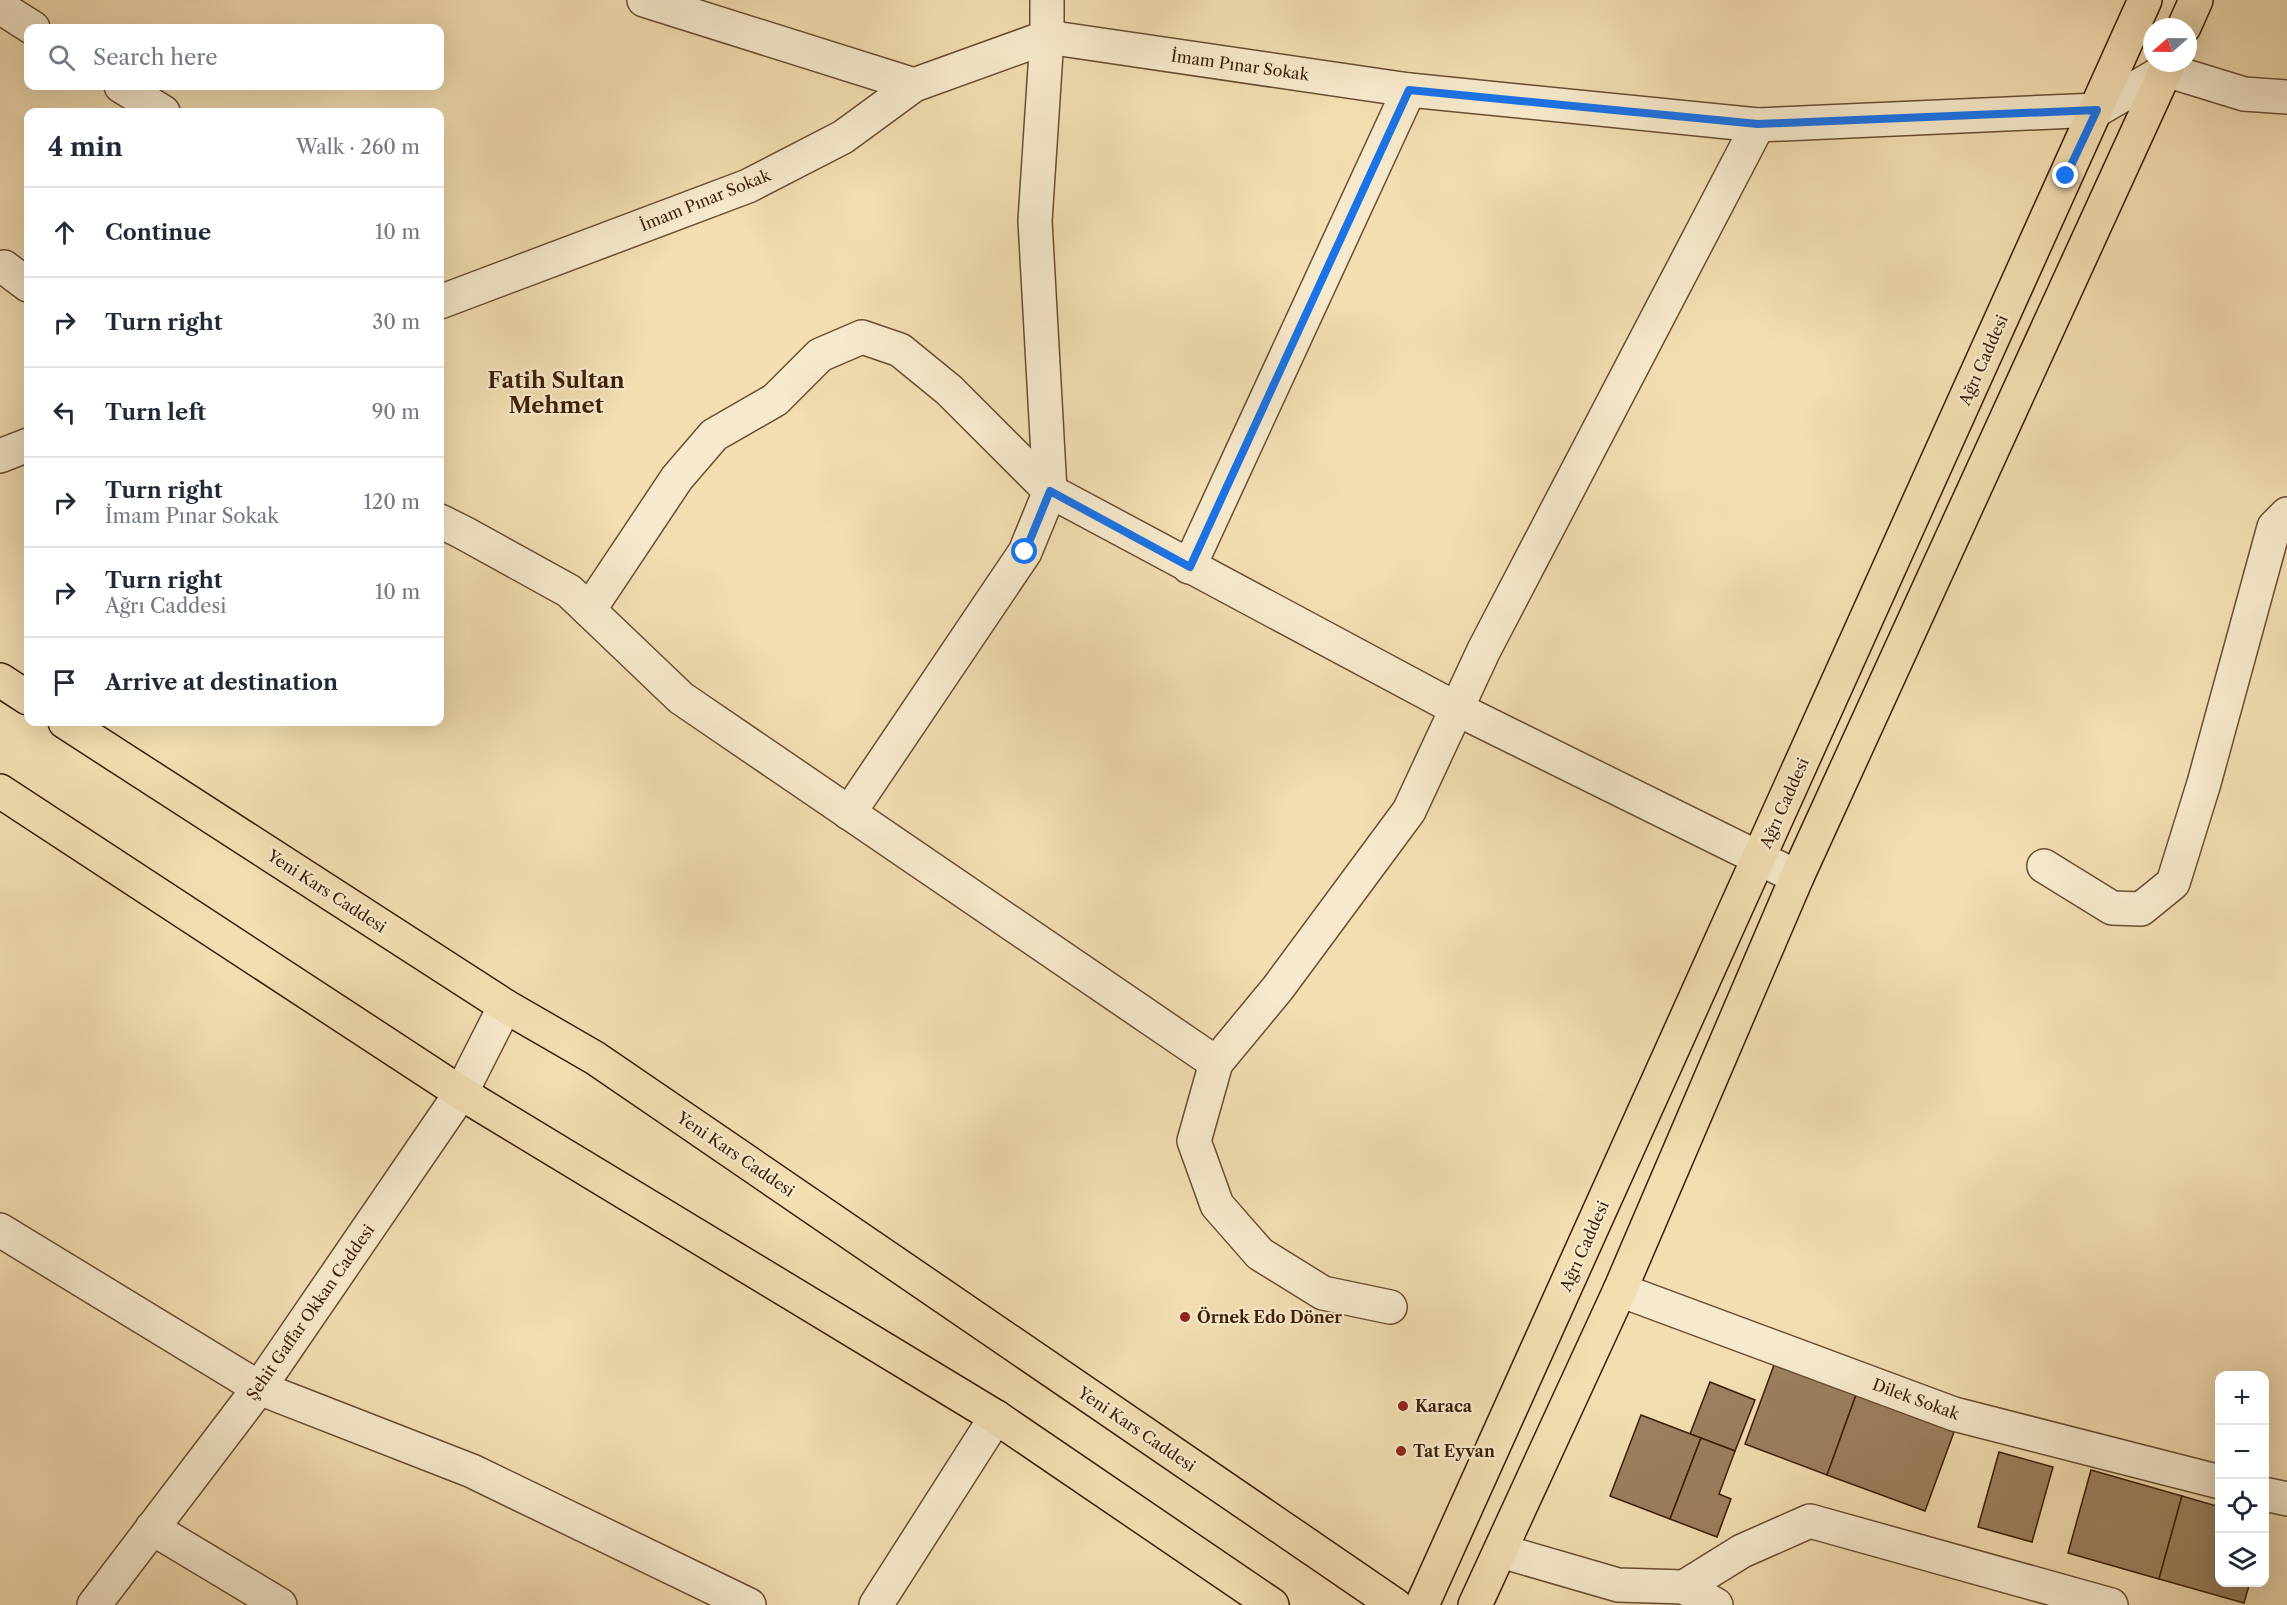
<!DOCTYPE html>
<meta charset="utf-8">
<style>
body{margin:0;font-family:"Libre Caslon Text",serif;background:#f2f2f3;color:#1f2937}
.controls{position:absolute;right:18px;bottom:18px;display:grid;overflow:hidden;border-radius:12px;box-shadow:0 6px 24px #0002}
.controls button{width:54px;height:54px;display:grid;place-items:center;padding:0;border:0;border-bottom:2px solid #e0e1e3;background:#fff;color:#1f2937;font:30px sans-serif}
.compass{position:absolute;left:2143px;top:18px;width:54px;height:54px;border-radius:50%;background:#fff;box-shadow:0 6px 24px #0002;rotate:250deg}
.stop{position:absolute;width:18px;height:18px;margin:-14px;border:4px solid #1a73e8;border-radius:50%;background:#fff}
.stop.end{background:#1a73e8;border-color:#fff;box-shadow:0 2px 6px #0008}
.list{margin:0;padding:0;list-style:none}
h2{display:flex;justify-content:space-between;align-items:center;height:78px;margin:0;padding:0 24px;font-size:26px}
h2 small{font-size:20px;font-weight:400;color:#747a83}
.list li{display:grid;grid-template-columns:39px 1fr auto;gap:18px;align-items:center;box-sizing:border-box;height:90px;padding:0 24px;border-top:2px solid #e0e1e3}
.list b{display:block;font-size:22px;white-space:nowrap}
.list p{margin:0;font-size:20px;white-space:nowrap;color:#747a83}
.list em{font-size:20px;font-style:normal;color:#747a83}
.icon{flex:none;width:33px;height:33px;fill:none;stroke:currentColor;stroke-width:2;stroke-linecap:round;stroke-linejoin:round}
.map{position:relative;flex:none;width:2287px;height:1605px;overflow:hidden}
.search{position:absolute;background:#fff;box-shadow:0 6px 24px #0002;left:24px;top:24px;width:420px;height:66px;display:flex;align-items:center;gap:15px;box-sizing:border-box;padding:0 21px;border-radius:12px;color:#747a83;font-size:22px}
.panel{position:absolute;background:#fff;box-shadow:0 6px 24px #0002;left:24px;top:108px;width:420px;height:618px;border-radius:12px}
.map>svg:first-child{display:block}
</style>
<div class="map">
<svg width="2287" height="1605" viewBox="0 0 2287 1605">
<rect width="100%" height="100%" fill="#f2deb1"/>
<filter id="stains"><feTurbulence type="fractalNoise" baseFrequency=".00333" numOctaves="4"/><feColorMatrix values="0 0 0 0 .2 0 0 0 0 .09 0 0 0 0 .02 0 0 0 .5 -.17"/></filter>
<radialGradient id="worn" r=".72"><stop offset=".6" stop-color="#630" stop-opacity="0"/><stop offset="1" stop-color="#630" stop-opacity=".3"/></radialGradient>
<g fill="#9b815f" stroke="#3d1d07" stroke-width="1.5">
<path d="M1774,1365L1856,1395L1827,1475L1745,1444Z"/>
<path d="M1710,1382L1755,1400L1735,1451L1690,1434Z"/>
<path d="M1856,1395L1954,1432L1925,1511L1827,1475Z"/>
<path d="M1641,1415L1701,1438L1670,1519L1610,1496Z"/>
<path d="M1701,1438L1735,1451L1719,1494L1731,1499L1717,1537L1670,1519Z"/>
<path d="M1999,1452L2053,1467L2032,1542L1978,1527Z"/>
<path d="M2091,1470L2182,1496L2159,1579L2068,1553Z"/>
<path d="M2182,1496L2220,1507V1582H2250L2244,1603L2159,1579Z"/>
</g>
<g fill="none" stroke-linecap="round" stroke-linejoin="round">
<defs>
<g id="minor">
<path d="M644,0L914,85"/>
<path d="M0,7L33,28"/>
<path d="M121,86L163,112"/>
<path d="M4,267L28,285"/>
<path d="M440,302L748,186L843,137L914,85L1047,37L1409,90L1758,125L2097,110L2166,70L2244,94L2287,97"/>
<path d="M0,456L28,445"/>
<path d="M440,521L464,533L569,591L681,698L1216,1063"/>
<path d="M1189,567L1409,90"/>
<path d="M589,610L677,478L714,435L775,400L820,355L862,337L900,350L949,390L1050,491L1457,709L1797,877"/>
<path d="M849,813L1025,552L1050,491L1035,221L1047,37V0"/>
<path d="M2044,866L2112,908L2141,909L2173,883L2204,783L2274,527L2287,514"/>
<path d="M0,1230L259,1388L472,1471L749,1605"/>
<path d="M1620,1290L1954,1414L2220,1482"/>
<path d="M1390,1307L1323,1293L1260,1254L1217,1205L1194,1141L1216,1063L1278,988L1409,811L1484,650L1758,125"/>
<path d="M2264,1494L2287,1499"/>
<path d="M152,1528L280,1605"/>
<path d="M1501,1551L1618,1585L1684,1587L1742,1551L1810,1521L2111,1605"/>
<path d="M1684,1587L1716,1605"/>
<path d="M94,1605L259,1388L461,1093L505,1006"/>
<path d="M876,1605L996,1417"/>
</g>
<g id="major">
<path d="M2184,27L2196,0"/>
<path d="M0,680L28,698"/>
<path d="M65,722L505,1006L595,1058L1395,1605"/>
<path d="M0,791L461,1093L996,1417L1272,1605"/>
<path d="M1422,1605L2145,0"/>
<path d="M1475,1605L1620,1290L1797,877L2169,63"/>
</g>
</defs>
<use href="#minor" stroke="#6a4d32" stroke-width="36"/>
<use href="#major" stroke="#3d1d07" stroke-width="36"/>
<use href="#minor" stroke="#f7eacc" stroke-width="33"/>
<use href="#major" stroke="#f2deb1" stroke-width="33"/>
</g>
<g fill="none" stroke-linecap="round" stroke-linejoin="round">
<path stroke="#1a73e8" stroke-width="8" d="M1025,552L1050,491L1190,567L1409,90L1758,124L2097,110L2066,176"/>
</g>
<g fill="#8f2418" stroke="#f7eacc" stroke-width="2">
<circle cx="1185" cy="1317" r="6"/>
<circle cx="1403" cy="1406" r="6"/>
<circle cx="1401" cy="1451" r="6"/>
</g>
<g text-anchor="middle" stroke-width="4.5" stroke-linejoin="round" paint-order="stroke">
<g font-size="16" fill="#3d1d07" stroke="#f7eacc">
<text transform="translate(1240 65) rotate(8)" y="6">İmam Pınar Sokak</text>
<text transform="translate(705 200) rotate(-22)" y="6">İmam Pınar Sokak</text>
<text transform="translate(1983 360) rotate(-66)" y="6">Ağrı Caddesi</text>
<text transform="translate(1784 803) rotate(-66)" y="6">Ağrı Caddesi</text>
<text transform="translate(327 891) rotate(33)" y="6">Yeni Kars Caddesi</text>
<text transform="translate(736 1154) rotate(34)" y="6">Yeni Kars Caddesi</text>
<text transform="translate(1584 1246) rotate(-66)" y="6">Ağrı Caddesi</text>
<text transform="translate(310 1312) rotate(-55)" y="6">Şehit Gaffar Okkan Caddesi</text>
<text transform="translate(1916 1399) rotate(20)" y="6">Dilek Sokak</text>
<text transform="translate(1137 1429) rotate(34)" y="6">Yeni Kars Caddesi</text>
</g>
<g font-size="16" font-weight="bold" fill="#3d1d07" stroke="#f7eacc" text-anchor="start">
<text x="1197" y="1323">Örnek Edo Döner</text>
<text x="1415" y="1412">Karaca</text>
<text x="1413" y="1457">Tat Eyvan</text>
</g>
<g font-size="22" font-weight="bold" fill="#3d1d07" stroke="#f7eacc">
<text x="556" y="388">Fatih Sultan<tspan x="556" dy="25">Mehmet</tspan></text>
</g>
</g>
<rect width="100%" height="100%" filter="url(#stains)"/>
<rect width="100%" height="100%" fill="url(#worn)"/>
</svg>
<div class="controls">
<button>+</button>
<button>−</button>
<button><svg class="icon" aria-label="locate" viewBox="0 0 24 24"><circle cx="12" cy="12" r="6"/><path d="M12 2v4M12 18v4M2 12h4M18 12h4"/></svg></button>
<button><svg class="icon" aria-label="layers" viewBox="0 0 24 24"><path d="M12 4l9 5-9 5-9-5zM3 14l9 5 9-5"/></svg></button>
</div>
<svg class="compass" viewBox="-18 -18 36 36"><path d="M0-13l5 13h-10z" fill="#e53935"/><path d="M0 13l5-13h-10z" fill="#747a83"/></svg>
<div class="stop" style="left:1025px;top:552px"></div>
<div class="stop end" style="left:2066px;top:176px"></div>
<div class="search"><svg class="icon" aria-label="search" viewBox="0 0 24 24"><circle cx="10" cy="10" r="6"/><path d="M15 15l6 6"/></svg>Search here</div>
<section class="panel">
<h2>4 min<small>Walk · 260 m</small></h2>
<ul class="list">
<li><svg class="icon" aria-label="ahead" viewBox="0 0 24 24"><path d="M12 20V5M6 11l6-6 6 6"/></svg><div><b>Continue</b></div><em>10 m</em></li>
<li><svg class="icon" aria-label="right" viewBox="0 0 24 24"><path d="M7 20v-9h11M14 6l5 5-5 5"/></svg><div><b>Turn right</b></div><em>30 m</em></li>
<li><svg class="icon" aria-label="left" viewBox="0 0 24 24"><path d="M17 20v-9H6M10 6l-5 5 5 5"/></svg><div><b>Turn left</b></div><em>90 m</em></li>
<li><svg class="icon" aria-label="right" viewBox="0 0 24 24"><path d="M7 20v-9h11M14 6l5 5-5 5"/></svg><div><b>Turn right</b><p>İmam Pınar Sokak</p></div><em>120 m</em></li>
<li><svg class="icon" aria-label="right" viewBox="0 0 24 24"><path d="M7 20v-9h11M14 6l5 5-5 5"/></svg><div><b>Turn right</b><p>Ağrı Caddesi</p></div><em>10 m</em></li>
<li><svg class="icon" aria-label="arrive" viewBox="0 0 24 24"><path d="M6 21V4h12l-3 4 3 4H6"/></svg><div><b>Arrive at destination</b></div></li>
</ul>
</section>
</div>
